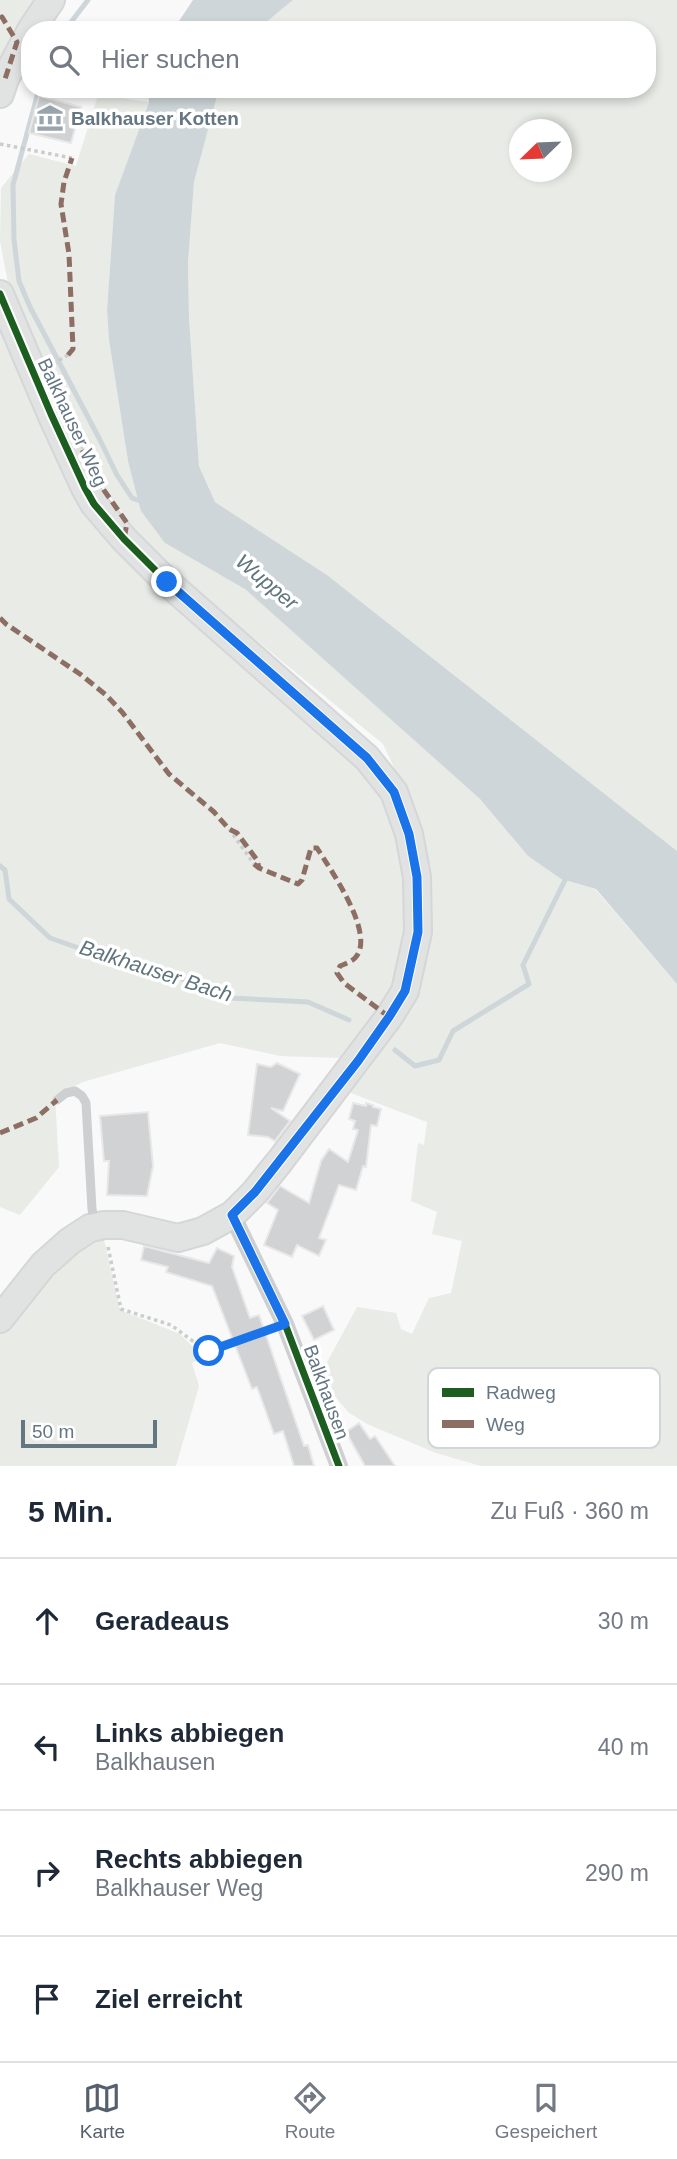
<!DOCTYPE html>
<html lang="de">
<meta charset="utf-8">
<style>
body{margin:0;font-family:Helvetica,sans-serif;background:#f2f2f3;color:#1f2937}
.compass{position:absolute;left:509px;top:119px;width:63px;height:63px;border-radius:50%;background:#fff;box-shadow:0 4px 10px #0003;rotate:247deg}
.scale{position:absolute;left:21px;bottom:18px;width:136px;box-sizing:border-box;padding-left:7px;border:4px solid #657683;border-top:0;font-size:19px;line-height:24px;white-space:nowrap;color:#657683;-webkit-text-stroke:5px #fff;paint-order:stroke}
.stop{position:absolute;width:21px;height:21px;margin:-16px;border:5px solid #1a73e8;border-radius:50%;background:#fff}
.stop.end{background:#1a73e8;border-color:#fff;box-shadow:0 2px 7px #0008}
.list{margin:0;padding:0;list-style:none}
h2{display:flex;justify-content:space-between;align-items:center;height:91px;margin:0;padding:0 28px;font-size:30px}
h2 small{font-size:23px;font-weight:400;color:#747a83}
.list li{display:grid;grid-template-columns:46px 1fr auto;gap:21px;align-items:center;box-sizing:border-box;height:126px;padding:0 28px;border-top:2px solid #e0e1e3}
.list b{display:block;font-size:26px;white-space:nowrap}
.list p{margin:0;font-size:23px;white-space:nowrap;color:#747a83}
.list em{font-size:23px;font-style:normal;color:#747a83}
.icon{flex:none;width:38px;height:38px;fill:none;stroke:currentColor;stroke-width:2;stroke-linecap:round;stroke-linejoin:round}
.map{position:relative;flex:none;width:677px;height:1466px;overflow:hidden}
.search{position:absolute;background:#fff;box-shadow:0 4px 10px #0003;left:21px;right:21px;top:21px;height:77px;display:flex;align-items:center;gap:18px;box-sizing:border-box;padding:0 24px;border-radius:28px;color:#747a83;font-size:26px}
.sheet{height:595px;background:#fff}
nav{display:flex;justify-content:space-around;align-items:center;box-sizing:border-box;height:98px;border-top:2px solid #e0e1e3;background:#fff;font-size:19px;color:#747a83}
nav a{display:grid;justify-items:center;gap:4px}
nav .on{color:#56606c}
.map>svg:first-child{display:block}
</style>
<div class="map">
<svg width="677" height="1466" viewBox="0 0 677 1466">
<rect width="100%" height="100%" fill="#f9f9f9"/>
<g fill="#e8ebe6" fill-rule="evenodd">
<path d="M0,0H40L0,56Z"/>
<path d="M293,0H677V851L327,575L215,502L199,466L189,317L188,263L194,182L219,89H647V30H260L265,23ZM520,130H562V172H520Z"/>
<path d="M98,95L149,102L115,195L107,310L109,340L128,461L165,543L245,588L480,799L528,856L561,879L595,889L677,984V1466H481L436,1453L367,1424L348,1412L319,1377L357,1307L396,1313L401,1329L412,1334L429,1298L451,1293L462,1241L432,1234L437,1212L411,1201L418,1143L424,1145L427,1122L348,1092L425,950L407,795L383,744L178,576L136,531L105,490L30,346L9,288L0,241L1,188L29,154L76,166Z"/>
<path d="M0,312L82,499L348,755L391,806L409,880V942L399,984L339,1058L280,1056L220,1043L83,1082L55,1096L59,1167L20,1215L0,1207Z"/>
<path d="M104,1240L120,1310L180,1334L203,1357L192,1363L199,1386L176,1466H0V1334L40,1281L83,1244Z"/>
</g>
<g fill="#ced6d9">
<path d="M193,0H293L265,23L260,30H177L179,21Z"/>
<path d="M148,89H219L194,182L188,263L189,317L199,466L215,502L327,575L677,851V984L596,889L561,879L528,856L480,799L245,589L165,543L141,511L128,461L109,340L107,310L115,195L149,102Z"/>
</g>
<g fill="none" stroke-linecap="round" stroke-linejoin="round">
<g stroke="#ced6d9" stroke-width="5">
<path d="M65,30L88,0"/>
<path d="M39,89L13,185L14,240L19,281L30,307L100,440L117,475L132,498L143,502"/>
<path d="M0,866L5,870L9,899L50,938L119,962L193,982L230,998L308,1002L349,1020"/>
<path d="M395,1050L415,1066L439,1060L453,1031L529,984L523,965L568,874"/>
</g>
</g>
<g fill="#d0d2d3" stroke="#e8e8e8" stroke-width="2">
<path d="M39,96L81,107L71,143L29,133Z"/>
<path d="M277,1063L300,1074L283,1111L271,1108L290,1121L275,1141L268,1137L248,1135L257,1064L271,1067Z"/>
<path d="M353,1103L366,1106V1103L373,1105V1107L381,1109L377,1126L371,1125L366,1167L363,1166L356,1190L339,1185L319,1238L326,1240L319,1256L297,1245L292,1257L264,1245L278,1210L267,1203L280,1186L309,1203L321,1161L329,1149L348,1162L358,1130L353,1129L355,1121L349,1119Z"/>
<path d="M148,1112L153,1166L147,1196L107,1195L109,1161H104L100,1116Z"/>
<path d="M144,1246L209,1263L217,1248L234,1256L232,1267L250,1318L259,1315L304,1446L308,1445L314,1466H294L283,1431L274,1434L257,1387L252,1389L212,1286L166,1272L168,1267L141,1260Z"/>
<path d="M323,1306L334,1330L314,1340L302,1316Z"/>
<path d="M359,1423L370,1439L375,1436L395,1466H365L346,1432Z"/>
</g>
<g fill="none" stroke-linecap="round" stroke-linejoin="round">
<defs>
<g id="secondary">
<path d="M31,30L51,0"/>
<path d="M0,94L5,79L30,32"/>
<path d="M0,294L51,414L85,488L94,504L124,539L167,582L367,758L394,792L409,834L417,877L418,932L405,991L389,1017L280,1161L255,1192L232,1215L203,1231L178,1238L123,1225H104L90,1228L70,1241L43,1265L0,1319"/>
</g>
</defs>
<use href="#secondary" stroke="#d5d6d7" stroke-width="30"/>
<g stroke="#cbcccd" stroke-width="3.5" stroke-dasharray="3.5 3.5" stroke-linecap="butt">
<path d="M0,144L72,158"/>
<path d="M53,364L68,355"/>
<path d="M229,829L254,864"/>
<path d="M108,1247L121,1309L171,1325L205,1350L209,1351L270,1329"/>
</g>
<path stroke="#cecfd0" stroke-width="9" d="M57,1100L66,1093L75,1091L82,1096L86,1103L92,1209L95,1224"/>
<path stroke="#cecfd0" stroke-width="18" d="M232,1215L285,1324L339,1466"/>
<use href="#secondary" stroke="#e1e2e2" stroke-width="26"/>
<g stroke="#8d6e63" stroke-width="5" stroke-dasharray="10 5" stroke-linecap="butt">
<path d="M0,19L2,17L17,42L5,79"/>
<path d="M68,355L73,349L69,254L61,204L64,182L72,158"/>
<path d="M48,367L59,398L94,476L127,523L124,539"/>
<path d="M0,618L6,624L80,674L106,695L122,712L169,774L214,812L229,829L237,833L257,860L259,868"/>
<path d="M254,864L259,868L298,884L302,880L311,848H317C330,869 377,935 355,958C351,962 345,964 340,966L337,973L344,983L389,1017"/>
<path d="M0,1133L36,1118L57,1100"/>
</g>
<defs>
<path id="cycleway" d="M0,294L51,414L85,488L94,504L124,539L167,582L367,758L394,792L409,834L417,877L418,932L405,991L389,1017L358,1061L255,1192L232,1215L285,1324L339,1466"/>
</defs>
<use href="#cycleway" stroke="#fff" stroke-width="11"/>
<use href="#cycleway" stroke="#1b5e20" stroke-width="7"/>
</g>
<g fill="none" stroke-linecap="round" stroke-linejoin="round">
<path stroke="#1a73e8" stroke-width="9" d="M167,582L367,758L394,792L409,834L417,877L418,932L405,991L389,1017L358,1061L255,1192L232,1215L285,1324L209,1351"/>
</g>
<defs>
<symbol id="museum-bare" viewBox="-9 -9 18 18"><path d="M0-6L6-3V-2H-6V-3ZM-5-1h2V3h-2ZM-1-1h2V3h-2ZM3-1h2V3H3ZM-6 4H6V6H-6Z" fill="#99a4ac" stroke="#fff" stroke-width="2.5" paint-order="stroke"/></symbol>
</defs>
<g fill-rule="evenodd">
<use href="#museum-bare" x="31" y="99" width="38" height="38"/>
</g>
<g text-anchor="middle" stroke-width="7" stroke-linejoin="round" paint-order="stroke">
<g font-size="19" font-weight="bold" fill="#657683" stroke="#fff" text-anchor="start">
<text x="71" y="125">Balkhauser Kotten</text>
</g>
<g font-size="19" fill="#657683" stroke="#fff">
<text transform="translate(73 422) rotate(65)" y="7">Balkhauser Weg</text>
<text transform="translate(327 1392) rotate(70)" y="7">Balkhausen</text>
</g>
<g font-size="21" font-style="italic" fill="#60757c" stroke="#fff">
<text transform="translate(267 582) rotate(40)" y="7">Wupper</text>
<text transform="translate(156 971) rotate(18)" y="7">Balkhauser Bach</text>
</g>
</g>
<rect x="428" y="1368" width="232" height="80" rx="10" fill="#fff" stroke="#d1d6da" stroke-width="2"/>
<rect x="442" y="1388" width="32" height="9" fill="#1b5e20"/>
<rect x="442" y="1420" width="32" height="8" fill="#8d6e63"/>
<g font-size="19" fill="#657683">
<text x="486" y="1399">Radweg</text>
<text x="486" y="1431">Weg</text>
</g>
</svg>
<svg class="compass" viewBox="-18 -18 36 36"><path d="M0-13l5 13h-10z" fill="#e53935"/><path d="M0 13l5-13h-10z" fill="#747a83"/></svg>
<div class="scale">50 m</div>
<div class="stop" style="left:209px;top:1351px"></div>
<div class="stop end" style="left:167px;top:582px"></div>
<div class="search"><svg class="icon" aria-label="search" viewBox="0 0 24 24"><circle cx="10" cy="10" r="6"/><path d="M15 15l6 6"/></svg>Hier suchen</div>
</div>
<section class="sheet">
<h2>5 Min.<small>Zu Fuß · 360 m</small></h2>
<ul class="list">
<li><svg class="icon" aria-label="ahead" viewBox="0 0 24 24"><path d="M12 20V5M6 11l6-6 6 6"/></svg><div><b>Geradeaus</b></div><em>30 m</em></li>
<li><svg class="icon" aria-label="left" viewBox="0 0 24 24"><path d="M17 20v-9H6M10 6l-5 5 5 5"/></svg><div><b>Links abbiegen</b><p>Balkhausen</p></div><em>40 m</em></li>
<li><svg class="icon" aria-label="right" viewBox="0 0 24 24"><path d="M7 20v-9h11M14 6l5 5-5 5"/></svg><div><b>Rechts abbiegen</b><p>Balkhauser Weg</p></div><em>290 m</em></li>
<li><svg class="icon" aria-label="arrive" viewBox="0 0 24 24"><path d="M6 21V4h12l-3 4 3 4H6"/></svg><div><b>Ziel erreicht</b></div></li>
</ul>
</section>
<nav>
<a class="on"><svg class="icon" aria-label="map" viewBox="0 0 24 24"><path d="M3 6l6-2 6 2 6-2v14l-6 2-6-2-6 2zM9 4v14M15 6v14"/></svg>Karte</a>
<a><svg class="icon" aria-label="directions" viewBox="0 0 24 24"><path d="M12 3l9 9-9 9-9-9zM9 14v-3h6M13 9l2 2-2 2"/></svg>Route</a>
<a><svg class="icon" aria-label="saved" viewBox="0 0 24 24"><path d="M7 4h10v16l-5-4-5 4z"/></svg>Gespeichert</a>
</nav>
